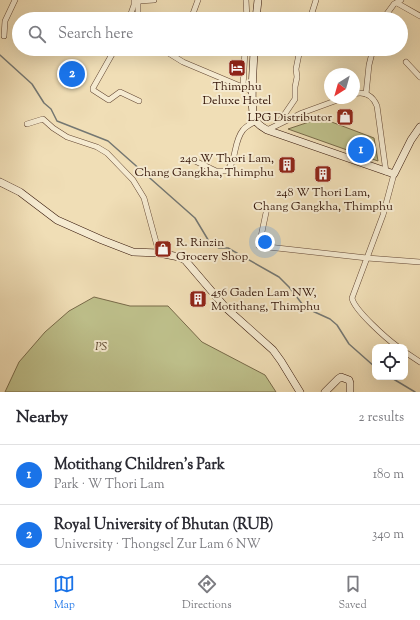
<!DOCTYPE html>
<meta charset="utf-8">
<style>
body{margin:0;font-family:"Sorts Mill Goudy",serif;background:#f7f7f7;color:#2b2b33}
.controls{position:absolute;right:12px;bottom:12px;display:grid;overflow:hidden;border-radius:8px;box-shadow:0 4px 16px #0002}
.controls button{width:36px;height:36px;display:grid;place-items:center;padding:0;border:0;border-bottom:1px solid #e1e1e2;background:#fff;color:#2b2b33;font:20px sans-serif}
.compass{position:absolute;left:324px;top:68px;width:36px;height:36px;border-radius:50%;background:#fff;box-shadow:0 4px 16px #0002;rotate:217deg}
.you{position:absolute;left:265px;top:242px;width:14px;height:14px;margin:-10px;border:3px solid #fff;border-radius:50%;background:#1a73e8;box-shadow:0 0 0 6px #1a73e833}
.badge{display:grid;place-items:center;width:26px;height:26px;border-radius:50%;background:#1a73e8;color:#fff;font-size:13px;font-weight:700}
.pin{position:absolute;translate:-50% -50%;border:2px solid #fff;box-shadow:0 1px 4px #0006}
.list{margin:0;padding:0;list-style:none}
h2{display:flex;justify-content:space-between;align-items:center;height:52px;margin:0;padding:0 16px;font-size:17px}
h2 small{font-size:13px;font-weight:400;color:#7c7c81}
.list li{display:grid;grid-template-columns:26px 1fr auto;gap:12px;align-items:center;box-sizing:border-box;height:60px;padding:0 16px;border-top:1px solid #e1e1e2}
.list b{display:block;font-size:15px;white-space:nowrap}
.list p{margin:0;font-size:13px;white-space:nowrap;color:#7c7c81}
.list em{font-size:13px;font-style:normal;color:#7c7c81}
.icon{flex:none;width:22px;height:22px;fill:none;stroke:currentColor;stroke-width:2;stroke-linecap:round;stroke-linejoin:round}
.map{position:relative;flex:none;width:420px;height:392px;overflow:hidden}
.search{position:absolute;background:#fff;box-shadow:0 4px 16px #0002;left:12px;right:12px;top:12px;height:44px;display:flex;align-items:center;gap:10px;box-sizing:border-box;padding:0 14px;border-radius:22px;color:#7c7c81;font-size:15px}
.sheet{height:172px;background:#fff}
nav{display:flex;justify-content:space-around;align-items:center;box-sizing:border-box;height:56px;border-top:1px solid #e1e1e2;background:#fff;font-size:11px;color:#7c7c81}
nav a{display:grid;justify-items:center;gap:2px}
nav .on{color:#1a73e8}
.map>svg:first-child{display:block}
</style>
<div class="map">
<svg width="420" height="392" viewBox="0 0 420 392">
<rect width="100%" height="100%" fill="#f0deb6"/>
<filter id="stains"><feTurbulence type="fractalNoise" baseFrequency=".005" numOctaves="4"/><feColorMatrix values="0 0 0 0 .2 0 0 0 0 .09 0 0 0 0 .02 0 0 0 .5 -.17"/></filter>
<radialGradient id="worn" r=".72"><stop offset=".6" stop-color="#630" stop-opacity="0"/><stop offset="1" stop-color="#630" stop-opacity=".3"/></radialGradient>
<g fill="#bec08b" stroke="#786a49">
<path d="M321,118L374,138L378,161L288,129Z"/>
<path d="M94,297L130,306H168L202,342L265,375L276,392H5L19,362L45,332L69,311Z"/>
</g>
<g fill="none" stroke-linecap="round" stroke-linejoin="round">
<g stroke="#747772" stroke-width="1.5">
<path d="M0,55L32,84L44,103L51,109L57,121L108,141L195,218L210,243L219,248H228L279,277L289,287L303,305L308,309L330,319L337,325L349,344L375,367"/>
<path d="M390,377L415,392"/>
</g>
<defs>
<g id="minor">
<path d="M138,0V19"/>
<path d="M246,0L247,19"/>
<path d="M139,1L154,0"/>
<path d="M397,3L420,16"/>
<path d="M129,19L134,5V0"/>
<path d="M191,19L198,0"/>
<path d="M310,19L316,0"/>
<path d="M383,19L394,4L401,0"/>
<path d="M4,36L5,21L15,0"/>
<path d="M115,49L93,88V90L107,99L109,100L120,92L139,101"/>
<path d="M162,49L183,62L252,91"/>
<path d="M406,62L420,77"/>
<path d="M243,88L245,49"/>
<path d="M354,94C365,91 373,96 377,106L386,172"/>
<path d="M366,94L369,65L373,49"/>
<path d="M27,124L43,119L53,128L67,137L97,147L107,153L133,180L144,198L159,253"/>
<path d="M278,124L295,99V87L297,77L296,69L300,49"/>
<path d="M267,130L302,113L343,98"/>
<path d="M195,161L216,171H226C237,162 233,142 243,130C246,126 251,124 256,121"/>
<path d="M394,174L383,215L352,298C354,310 387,339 398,347"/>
<path d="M267,208L259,246L367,258L420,262"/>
<path d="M405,352L420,362"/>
</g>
<g id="secondary">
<path d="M256,19L258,0"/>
<path d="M254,49C254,64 249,108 255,120C258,125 262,127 267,130L394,174L411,140L420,127"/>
<path d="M0,182L20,192L57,220L102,240L133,252L159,253L179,257L185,260L226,308L273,350L281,361L300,392"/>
<path d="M325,392L338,379L341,377L349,380L350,383V392"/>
</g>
</defs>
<use href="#minor" stroke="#624633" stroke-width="6"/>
<use href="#secondary" stroke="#331407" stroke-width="8"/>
<use href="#minor" stroke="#f5ead0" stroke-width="5"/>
<use href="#secondary" stroke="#f5ead0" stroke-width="7"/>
</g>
<defs>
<symbol id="hotel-square" viewBox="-11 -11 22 22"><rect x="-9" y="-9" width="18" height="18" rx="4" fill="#8f2418" stroke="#f5ead0"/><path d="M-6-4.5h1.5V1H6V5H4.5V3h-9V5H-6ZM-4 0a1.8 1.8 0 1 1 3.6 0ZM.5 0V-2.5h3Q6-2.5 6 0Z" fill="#fff"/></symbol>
<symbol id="shop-square" viewBox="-11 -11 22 22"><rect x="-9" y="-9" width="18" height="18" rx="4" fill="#8f2418" stroke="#f5ead0"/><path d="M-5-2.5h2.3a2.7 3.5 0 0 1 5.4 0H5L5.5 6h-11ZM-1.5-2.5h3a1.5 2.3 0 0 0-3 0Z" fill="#fff"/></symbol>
<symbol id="building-square" viewBox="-11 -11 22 22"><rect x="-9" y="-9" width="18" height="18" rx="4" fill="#8f2418" stroke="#f5ead0"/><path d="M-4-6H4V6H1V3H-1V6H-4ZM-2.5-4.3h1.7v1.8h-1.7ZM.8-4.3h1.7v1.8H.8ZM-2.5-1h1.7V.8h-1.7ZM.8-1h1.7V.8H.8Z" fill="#fff"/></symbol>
</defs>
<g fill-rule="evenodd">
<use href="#hotel-square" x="227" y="58" width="20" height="20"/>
<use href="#shop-square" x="335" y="107" width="20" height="20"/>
<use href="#building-square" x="277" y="155" width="20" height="20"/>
<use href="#building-square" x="313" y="164" width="20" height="20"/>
<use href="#shop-square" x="153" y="239" width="20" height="20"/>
<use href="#building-square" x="188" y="289" width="20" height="20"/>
</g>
<g text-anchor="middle" stroke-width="4" stroke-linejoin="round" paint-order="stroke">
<g font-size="12" fill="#331407" stroke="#f5ead0">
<text x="237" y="90">Thimphu<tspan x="237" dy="14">Deluxe Hotel</tspan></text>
<text x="332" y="121" text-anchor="end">LPG Distributor</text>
<text x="274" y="162" text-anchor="end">240 W Thori Lam,<tspan x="274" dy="14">Chang Gangkha, Thimphu</tspan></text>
<text x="323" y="196">248 W Thori Lam,<tspan x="323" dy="14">Chang Gangkha, Thimphu</tspan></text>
<text x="176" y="246" text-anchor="start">R. Rinzin<tspan x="176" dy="14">Grocery Shop</tspan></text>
<text x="211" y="296" text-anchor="start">456 Gaden Lam NW,<tspan x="211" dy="14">Motithang, Thimphu</tspan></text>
</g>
<g font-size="12" font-style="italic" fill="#5d482f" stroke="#f5ead0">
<text x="101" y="350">PS</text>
</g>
</g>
<rect width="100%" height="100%" filter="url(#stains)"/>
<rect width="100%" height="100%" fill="url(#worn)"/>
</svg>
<div class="controls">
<button><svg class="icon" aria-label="locate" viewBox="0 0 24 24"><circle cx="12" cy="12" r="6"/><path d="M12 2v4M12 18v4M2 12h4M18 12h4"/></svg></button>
</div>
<svg class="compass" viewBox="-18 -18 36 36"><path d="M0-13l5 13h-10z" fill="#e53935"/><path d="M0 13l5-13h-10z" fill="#7c7c81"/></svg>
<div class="you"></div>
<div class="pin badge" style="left:361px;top:150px">1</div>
<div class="pin badge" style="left:72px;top:74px">2</div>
<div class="search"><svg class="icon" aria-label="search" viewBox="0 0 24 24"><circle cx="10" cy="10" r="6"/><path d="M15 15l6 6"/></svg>Search here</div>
</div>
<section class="sheet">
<h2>Nearby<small>2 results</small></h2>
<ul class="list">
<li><span class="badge">1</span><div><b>Motithang Children's Park</b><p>Park · W Thori Lam</p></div><em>180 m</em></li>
<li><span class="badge">2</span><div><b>Royal University of Bhutan (RUB)</b><p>University · Thongsel Zur Lam 6 NW</p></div><em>340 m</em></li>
</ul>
</section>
<nav>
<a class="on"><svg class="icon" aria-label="map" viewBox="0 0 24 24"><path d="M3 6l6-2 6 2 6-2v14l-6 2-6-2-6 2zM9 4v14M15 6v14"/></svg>Map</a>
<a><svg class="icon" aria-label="directions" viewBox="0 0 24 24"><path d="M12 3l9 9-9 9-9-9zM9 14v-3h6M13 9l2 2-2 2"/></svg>Directions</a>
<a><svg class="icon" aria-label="saved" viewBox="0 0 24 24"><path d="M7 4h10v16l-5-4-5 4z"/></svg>Saved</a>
</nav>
